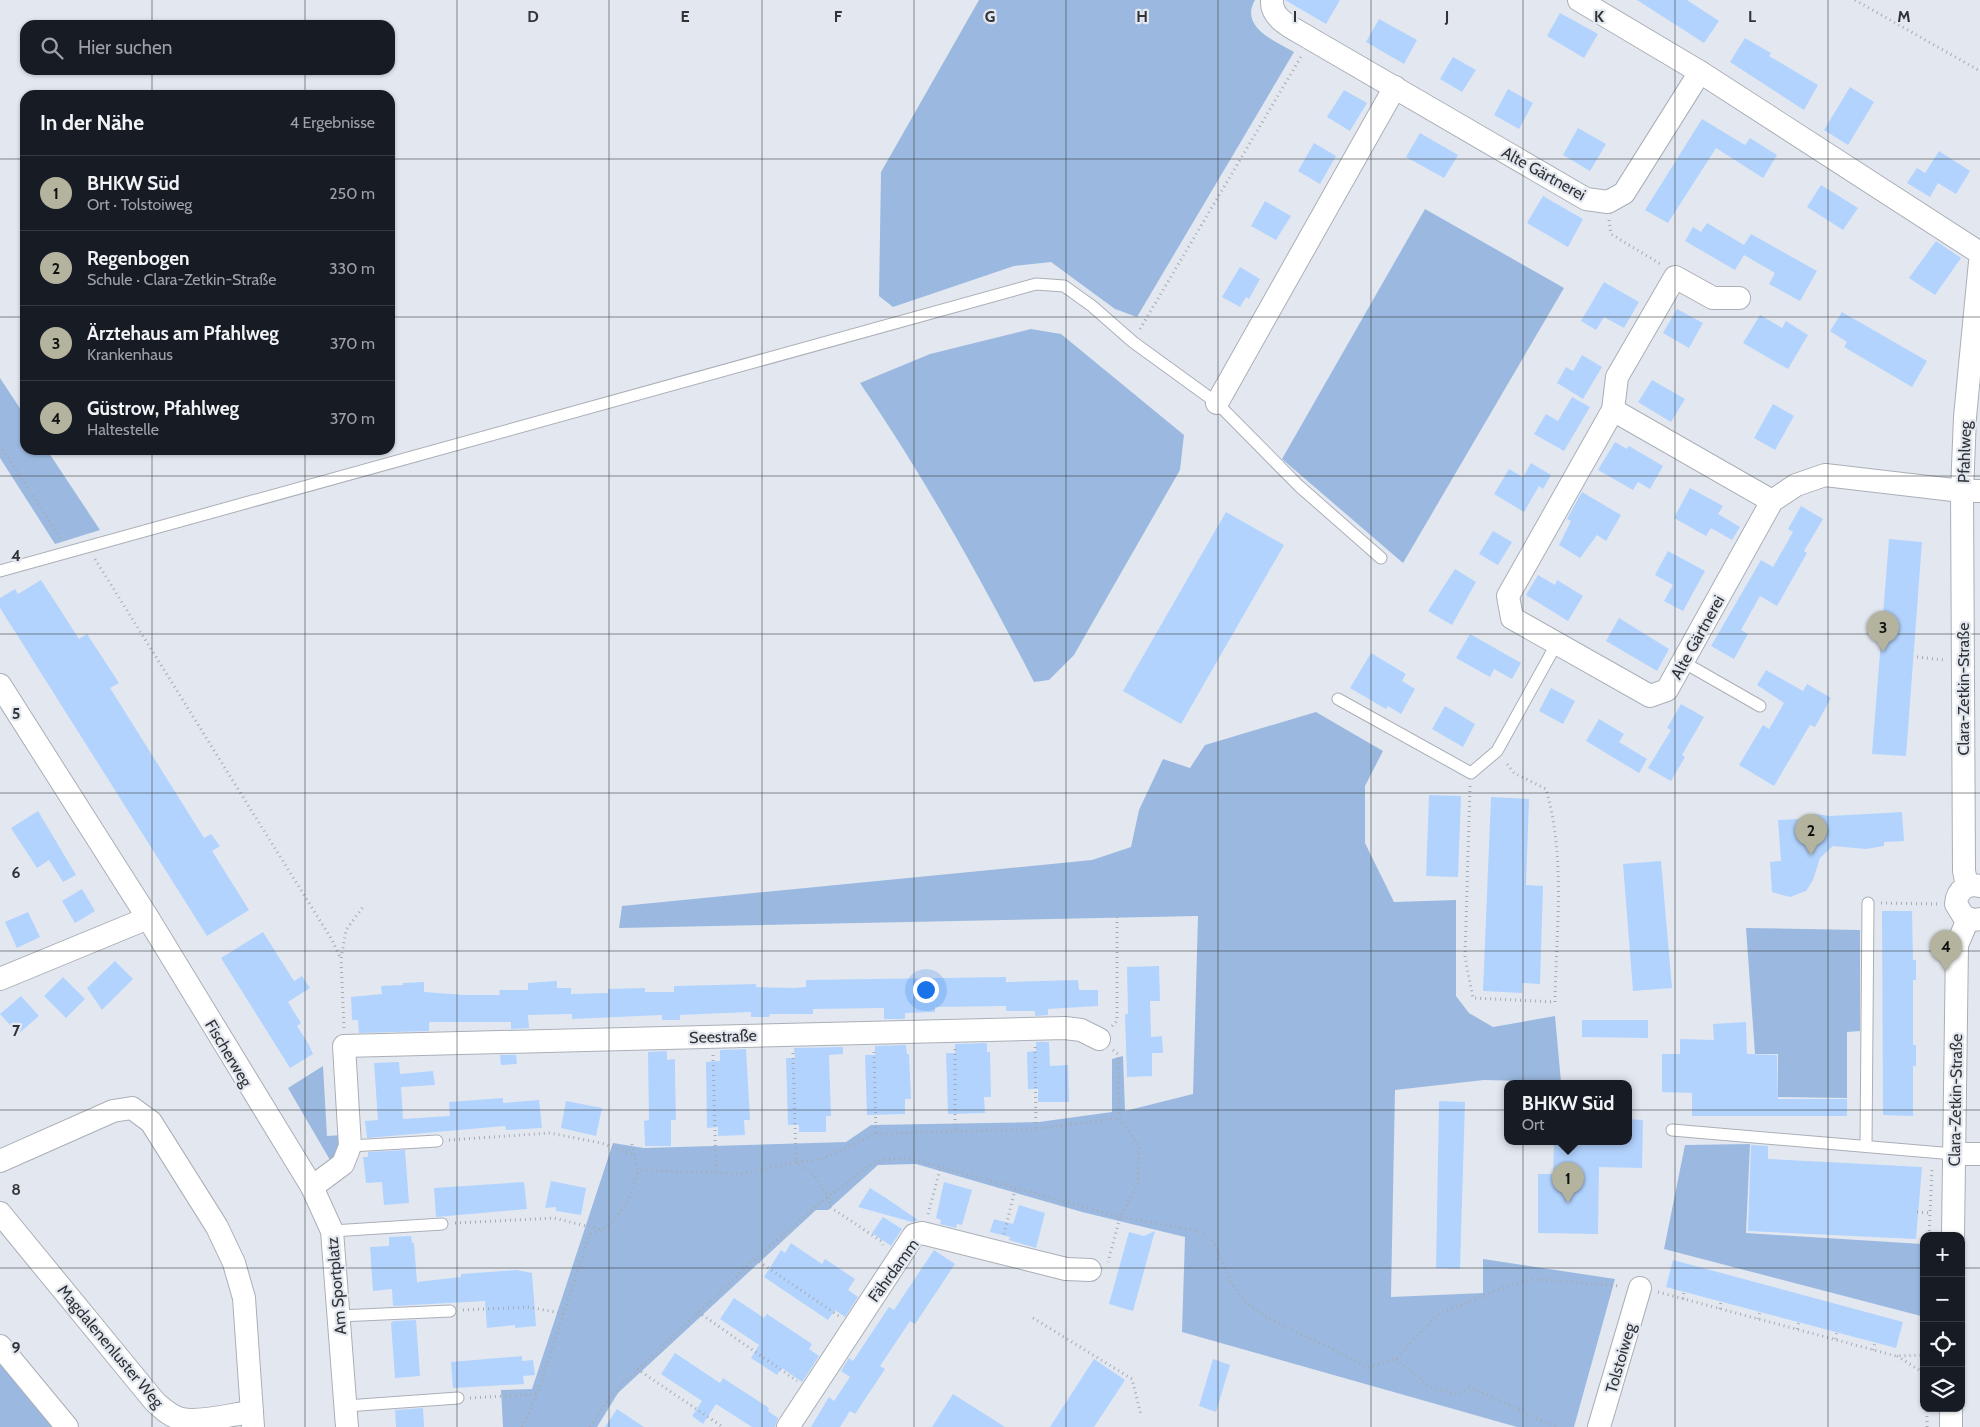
<!DOCTYPE html>
<html lang="de">
<meta charset="utf-8">
<style>
body{margin:0;font-family:Cabin,sans-serif;background:#20242c;color:#f1f3f6}
.controls{position:absolute;right:15px;bottom:15px;display:grid;overflow:hidden;border-radius:10px;box-shadow:0 1px 4px #0004}
.controls button{width:45px;height:45px;display:grid;place-items:center;padding:0;border:0;border-bottom:1px solid #363941;background:#171b24;color:#f1f3f6;font:25px sans-serif}
.you{position:absolute;left:925px;top:989px;width:18px;height:18px;margin:-12px;border:4px solid #fff;border-radius:50%;background:#1a73e8;box-shadow:0 0 0 8px #1a73e833}
.badge{display:grid;place-items:center;width:32px;height:32px;border-radius:50%;background:#b4b49e;color:#111;font-size:16px;font-weight:700}
.pin{position:absolute;translate:-50% -41px;filter:drop-shadow(0 1px 2px #0008)}
.pin::after{content:'';position:absolute;top:26px;width:18px;height:15px;background:inherit;clip-path:polygon(0 0,100% 0,50% 100%)}
.popup{position:absolute;left:1504px;top:1080px;width:128px;height:65px;box-sizing:border-box;display:grid;place-content:center;border-radius:10px;background:#171b24;filter:drop-shadow(0 1px 4px #0005);font-size:16px;white-space:nowrap;color:#9ea1a6}
.popup b{font-size:19px;color:#f1f3f6}
.popup::after{content:'';position:absolute;left:50%;top:100%;margin-left:-10px;border:10px solid transparent;border-top-color:#171b24}
.list{margin:0;padding:0;list-style:none}
h2{display:flex;justify-content:space-between;align-items:center;height:65px;margin:0;padding:0 20px;font-size:21px}
h2 small{font-size:16px;font-weight:400;color:#9ea1a6}
.list li{display:grid;grid-template-columns:32px 1fr auto;gap:15px;align-items:center;box-sizing:border-box;height:75px;padding:0 20px;border-top:1px solid #363941}
.list b{display:block;font-size:19px;white-space:nowrap}
.list p{margin:0;font-size:16px;white-space:nowrap;color:#9ea1a6}
.list em{font-size:16px;font-style:normal;color:#9ea1a6}
.icon{flex:none;width:28px;height:28px;fill:none;stroke:currentColor;stroke-width:2;stroke-linecap:round;stroke-linejoin:round}
.map{position:relative;flex:none;width:1980px;height:1427px;overflow:hidden}
.search{position:absolute;background:#171b24;box-shadow:0 1px 4px #0004;left:20px;top:20px;width:375px;height:55px;display:flex;align-items:center;gap:12px;box-sizing:border-box;padding:0 18px;border-radius:15px;color:#9ea1a6;font-size:19px}
.panel{position:absolute;background:#171b24;box-shadow:0 1px 4px #0004;left:20px;top:90px;width:375px;height:365px;border-radius:15px}
.map>svg:first-child{display:block}
</style>
<div class="map">
<svg width="1980" height="1427" viewBox="0 0 1980 1427">
<rect width="100%" height="100%" fill="#e3e8f0"/>
<g fill="#9bb9e0">
<path d="M979,0H1255C1239,27 1276,42 1294,52L1137,317L1115,309L1051,262L1014,266L893,307L879,296L881,172Z"/>
<path d="M1425,209L1564,288L1403,563L1282,459Z"/>
<path d="M1031,329L1061,334L1184,435L1180,470L1074,655L1049,680L1034,682C981,579 925,478 860,383L930,354Z"/>
<path d="M0,378L25,416V450H47L100,530L55,544L0,458Z"/>
<path d="M1316,712L1383,751L1365,786V843L1394,902L1456,900V996L1469,1013L1493,1027L1555,1016L1561,1082L1484,1080L1395,1090L1391,1297L1483,1293V1259L1615,1279L1574,1427H1517L1182,1332L1185,1237L1082,1212L916,1164L878,1165L828,1210H816L618,1393L597,1427H503L501,1390L532,1389L613,1143L644,1148L846,1142L871,1125L1039,1122L1112,1112V1059L1123,1056L1125,1111L1193,1094L1198,916L619,928L622,906L1092,860L1131,847L1139,810L1163,759L1190,768L1205,745Z"/>
<path d="M1746,928L1860,930V1031L1847,1032V1098L1778,1097V1054H1755Z"/>
<path d="M323,1066L327,1136L342,1135L334,1158L330,1160L288,1088Z"/>
<path d="M1750,1144L1746,1233L1922,1244L1921,1316L1664,1249L1685,1145Z"/>
<path d="M0,1362L53,1427H0Z"/>
</g>
<g fill="#b2d3fe">
<path d="M1285,0H1340L1326,24Z"/>
<path d="M1637,0H1687L1719,21L1704,43Z"/>
<path d="M1560,13L1598,34L1584,58L1547,36Z"/>
<path d="M1379,19L1417,40L1404,64L1366,42Z"/>
<path d="M1745,38L1771,53L1769,56L1818,85L1804,110L1730,62Z"/>
<path d="M1453,57L1476,70L1462,92L1440,79Z"/>
<path d="M1850,87L1874,102L1848,145L1824,130Z"/>
<path d="M1508,89L1533,103L1519,129L1494,115Z"/>
<path d="M1344,90L1367,103L1350,131L1327,117Z"/>
<path d="M1702,119L1745,145L1750,138L1777,155L1763,178L1716,148L1668,223L1645,210Z"/>
<path d="M1578,128L1606,144L1590,171L1563,155Z"/>
<path d="M1420,133L1458,155L1444,178L1406,157Z"/>
<path d="M1314,143L1336,156L1320,184L1298,171Z"/>
<path d="M1939,151L1970,171L1956,194L1938,183L1930,197L1907,183L1917,168L1925,173Z"/>
<path d="M1821,185L1858,208L1843,230L1807,207Z"/>
<path d="M1543,196L1583,219L1568,247L1527,223Z"/>
<path d="M1265,201L1291,216L1276,240L1251,226Z"/>
<path d="M1707,223L1744,245L1751,234L1817,271L1800,301L1769,284L1775,273L1744,255L1735,270L1685,241L1693,227L1701,232Z"/>
<path d="M1936,241L1961,258L1935,295L1909,278Z"/>
<path d="M1240,267L1260,279L1249,299L1246,297L1240,307L1222,297Z"/>
<path d="M1604,282L1639,302L1624,328L1604,317L1596,330L1581,321Z"/>
<path d="M1677,309L1703,323L1689,348L1663,333Z"/>
<path d="M1842,312L1927,361L1912,387L1844,347L1847,342L1830,331Z"/>
<path d="M1760,315L1782,328L1786,321L1808,335L1788,369L1743,343Z"/>
<path d="M1582,355L1602,367L1583,399L1557,383L1566,367L1573,371Z"/>
<path d="M1652,380L1685,399L1671,422L1638,402Z"/>
<path d="M1572,397L1590,407L1564,451L1534,434L1546,414L1558,421Z"/>
<path d="M1773,404L1794,416L1775,450L1754,438Z"/>
<path d="M1615,442L1627,449L1629,446L1663,466L1650,489L1638,482L1633,490L1598,470Z"/>
<path d="M1531,463L1551,475L1543,489L1539,486L1524,512L1494,494L1509,469L1523,477Z"/>
<path d="M1690,488L1723,506L1718,514L1740,527L1732,540L1711,528L1706,536L1674,518Z"/>
<path d="M1582,492L1621,515L1606,541L1597,535L1580,558L1559,545L1571,521L1567,519Z"/>
<path d="M1801,506L1823,519L1804,551L1807,553L1777,606L1760,596L1741,630L1748,634L1734,659L1711,646L1761,560L1773,567L1793,532L1788,529Z"/>
<path d="M1226,512L1284,545L1181,724L1123,691Z"/>
<path d="M1493,531L1512,542L1498,565L1479,554Z"/>
<path d="M1889,539L1922,542L1906,756L1872,754Z"/>
<path d="M1668,551L1705,571L1683,611L1664,601L1673,585L1655,575Z"/>
<path d="M1455,569L1476,582L1452,625L1428,611Z"/>
<path d="M1538,575L1555,585L1557,580L1583,596L1568,621L1526,595Z"/>
<path d="M41,580L79,639L87,634L119,683L110,688L204,838L211,834L220,846L212,851L249,910L207,936L0,608V598L15,589L18,594Z"/>
<path d="M1619,618L1669,649L1657,671L1606,641Z"/>
<path d="M1470,634L1521,663L1512,679L1494,669L1490,677L1456,658Z"/>
<path d="M1371,653L1406,674L1402,681L1415,689L1401,714L1388,706L1386,709L1350,688Z"/>
<path d="M1766,670L1803,691L1807,684L1831,698L1815,727L1810,725L1774,786L1739,765L1763,725L1769,729L1784,703L1757,685Z"/>
<path d="M1551,688L1575,701L1563,724L1539,711Z"/>
<path d="M1681,704L1704,717L1682,755L1685,757L1671,781L1648,768L1671,730L1667,728Z"/>
<path d="M1445,706L1475,724L1463,747L1432,729Z"/>
<path d="M1599,719L1624,734L1619,742L1647,759L1639,773L1586,741Z"/>
<path d="M1429,795L1461,796L1458,877L1426,876Z"/>
<path d="M1491,797L1529,799L1526,885L1543,886L1540,984L1522,983V993L1483,991Z"/>
<path d="M38,811L76,875L63,882L49,860L37,868L11,828Z"/>
<path d="M1902,812L1904,841L1884,842V846L1866,849L1833,846L1820,858L1813,880L1806,891L1790,897L1772,892L1770,862L1781,861L1778,820L1798,819L1815,814L1830,816Z"/>
<path d="M1661,861L1672,988L1633,991L1623,864Z"/>
<path d="M82,889L95,911L75,923L62,901Z"/>
<path d="M1882,911H1912L1913,960H1916V980H1913V1045H1916V1066H1913V1116L1883,1115Z"/>
<path d="M28,912L40,937L17,948L5,922Z"/>
<path d="M263,932L294,981L302,976L310,988L288,1002L301,1023L297,1026L309,1045L313,1054L290,1068L221,958Z"/>
<path d="M115,961L133,979L102,1010L87,988Z"/>
<path d="M1159,966L1160,1001H1150L1151,1037L1162,1036L1163,1053H1152V1076L1127,1077L1125,1014H1128L1127,967Z"/>
<path d="M63,977L85,999L66,1018L44,996Z"/>
<path d="M1006,977V982L1078,980L1079,990H1098V1006L1048,1009V1015L1035,1016V1011H1006V1006L935,1007V1012L905,1013V1019H884V1008L813,1009V1014H770L769,1017H751V1012L726,1013L680,1015V1020H662V1015L572,1019V1014L528,1015L529,1028L511,1029V1022H429V1031L359,1033L358,1020H352L351,997L382,994L381,986L403,985V983L424,982V992L465,995H500L499,990H528V983L557,981V988H571V994L608,993V989L645,988V992H674V986L756,984V987L794,988L806,987V980Z"/>
<path d="M21,996L39,1016L18,1034L0,1014Z"/>
<path d="M1582,1020H1648V1038L1582,1037Z"/>
<path d="M1746,1022L1747,1054L1777,1055L1778,1099H1847V1116H1692V1093L1662,1092V1054H1680V1039L1714,1040L1713,1024Z"/>
<path d="M1036,1042H1049L1050,1066L1068,1065L1069,1102H1038V1089H1028L1027,1052L1036,1051Z"/>
<path d="M987,1043V1052H990L991,1097H984L985,1113L948,1114L946,1053H955V1044Z"/>
<path d="M906,1045L907,1054H909L911,1099H905V1114L867,1115L865,1055H875V1046Z"/>
<path d="M843,1047V1054L829,1055L831,1116H826V1132H799V1125H788L786,1058H795L794,1048Z"/>
<path d="M746,1049L750,1120H744L745,1135L718,1136V1127L707,1128L706,1062L720,1061V1050Z"/>
<path d="M667,1051V1060L675,1059V1074L676,1120H671V1146H645L644,1121L649,1120L648,1052Z"/>
<path d="M500,1055H516L517,1064L501,1065Z"/>
<path d="M399,1062L400,1074L433,1071L435,1085L401,1087L403,1119L450,1116L449,1102L503,1098V1103L539,1100L542,1128L506,1130L505,1126L367,1138L365,1121L378,1120L374,1063Z"/>
<path d="M566,1101L602,1108L596,1136L561,1128Z"/>
<path d="M1439,1101L1465,1102L1460,1269L1436,1268Z"/>
<path d="M1628,1119L1643,1120L1642,1168L1599,1167L1598,1234L1538,1233V1174H1553L1554,1142H1628Z"/>
<path d="M1751,1145L1768,1146V1159L1922,1167L1916,1239L1748,1231Z"/>
<path d="M405,1150L409,1203L384,1205L382,1182L366,1183L363,1157H368V1152Z"/>
<path d="M551,1181L586,1188L581,1215L556,1211V1207L545,1208Z"/>
<path d="M524,1182L527,1209L436,1217L434,1188Z"/>
<path d="M944,1182L972,1190L962,1225L957,1224L956,1228L940,1224L941,1220L936,1218Z"/>
<path d="M870,1188L886,1198L918,1220L912,1222L858,1207Z"/>
<path d="M1019,1205L1045,1213L1036,1248L1009,1240L1010,1237L990,1232L994,1219L1013,1224Z"/>
<path d="M883,1217L902,1229L891,1246L872,1233Z"/>
<path d="M1155,1231L1133,1311L1109,1304L1129,1232L1144,1236Z"/>
<path d="M411,1236L412,1243H414L417,1282L461,1277V1274L517,1270L532,1273L536,1326L515,1328V1325L487,1328L485,1301L393,1306L392,1289L373,1291L370,1247L389,1246V1237Z"/>
<path d="M791,1243L822,1264L825,1259L855,1279L848,1290L858,1297L845,1317L835,1310L828,1320L764,1277L781,1250L785,1253Z"/>
<path d="M934,1250L955,1264L915,1324L910,1321L880,1366L885,1369L855,1414L850,1411L840,1427H811L829,1397L834,1401L850,1377L841,1371L849,1358L853,1361L889,1307L894,1310Z"/>
<path d="M1673,1260L1903,1322L1896,1348L1666,1287Z"/>
<path d="M734,1298L764,1318L767,1314L812,1344L809,1349L819,1356L802,1382L782,1368L777,1375L751,1358L759,1345L720,1319Z"/>
<path d="M416,1320L420,1376L395,1378L391,1323L394,1321Z"/>
<path d="M675,1353L720,1383L723,1378L769,1408L768,1411L778,1418L775,1427H752L716,1404L703,1424L692,1416L702,1401L661,1374Z"/>
<path d="M522,1356V1361L533,1360L535,1375L523,1376L524,1384L453,1388L451,1362Z"/>
<path d="M1094,1359L1125,1380L1094,1427H1050Z"/>
<path d="M1213,1359L1230,1365L1216,1412L1199,1406Z"/>
<path d="M953,1394L1005,1427H932Z"/>
<path d="M423,1408L424,1427H396L395,1410Z"/>
<path d="M617,1409L644,1427H605Z"/>
</g>
<g fill="none" stroke-linecap="round" stroke-linejoin="round">
<defs>
<g id="lane">
<path d="M0,571L1036,284L1064,286L1092,306L1133,342L1217,403L1299,486L1381,558"/>
<path d="M1683,662L1760,706"/>
<path d="M1338,699L1471,773L1497,751L1557,643"/>
<path d="M1672,1130L1954,1154"/>
<path d="M350,1146L437,1141"/>
<path d="M1866,1146L1868,903"/>
<path d="M332,1231L442,1224"/>
<path d="M339,1316L450,1311"/>
<path d="M346,1406L458,1398"/>
</g>
<g id="street">
<path d="M1272,0C1270,20 1297,30 1311,39L1586,199L1608,202L1624,193L1700,72"/>
<path d="M1579,0L1700,72L1980,253"/>
<path d="M1217,403L1395,87"/>
<path d="M1613,410L1617,377L1675,277L1713,298H1739"/>
<path d="M1772,501L1613,410L1508,596L1512,618L1650,696L1667,690L1772,501L1796,485L1825,475L1962,491H1980"/>
<path d="M0,685L148,918L312,1187L332,1231L347,1427"/>
<path d="M1967,886L1964,871L1962,491L1965,417L1980,262"/>
<path d="M1980,886C1967,883 1957,890 1956,904L1964,917L1974,920L1980,919"/>
<path d="M0,979L148,918"/>
<path d="M1954,1154H1980"/>
<path d="M0,1161L113,1111L132,1108L151,1122L217,1227L234,1263L244,1298L253,1427"/>
<path d="M312,1187L343,1164L350,1146L344,1046L1065,1028L1081,1030L1099,1039"/>
<path d="M0,1213L155,1402C163,1409 171,1417 182,1419C200,1423 233,1414 252,1412"/>
<path d="M1953,1236L1957,945L1968,919"/>
<path d="M0,1346L67,1427"/>
<path d="M788,1427L914,1235L922,1233L1066,1269L1090,1270"/>
<path d="M1599,1427L1640,1288"/>
<path d="M1951,1427V1408"/>
</g>
</defs>
<use href="#lane" stroke="#aaafb7" stroke-width="13"/>
<use href="#street" stroke="#aaafb7" stroke-width="24"/>
<g stroke="#a7abb1" stroke-width="3" stroke-dasharray="1 4" stroke-linecap="butt">
<path d="M1855,0L1980,71"/>
<path d="M1609,220L1611,234L1662,265"/>
<path d="M1140,329L1302,55"/>
<path d="M0,445L62,541"/>
<path d="M95,559L332,940L341,959"/>
<path d="M1917,657L1944,660"/>
<path d="M1470,786L1465,957L1473,998L1555,1002C1556,932 1566,857 1546,789L1514,773L1505,761"/>
<path d="M1881,903L1938,904"/>
<path d="M1112,1026L1117,1021V914"/>
<path d="M344,1028L341,959L346,930L363,907"/>
<path d="M1035,1047L1036,1129"/>
<path d="M955,1049V1131"/>
<path d="M1113,1050L1118,1054L1119,1118"/>
<path d="M874,1052L876,1134"/>
<path d="M793,1053L796,1162L819,1160L876,1134L1036,1129L1119,1118L1139,1145L1138,1184L1120,1217L1108,1262"/>
<path d="M713,1055L716,1172"/>
<path d="M449,1140L550,1133L601,1143L633,1154"/>
<path d="M632,1144L638,1170L744,1174L796,1162L814,1175L828,1196L830,1207L881,1241L883,1245"/>
<path d="M1917,1212L1930,1213"/>
<path d="M928,1214L941,1166"/>
<path d="M455,1223L554,1218L602,1230"/>
<path d="M1004,1234L1016,1186"/>
<path d="M1929,1236L1932,1169"/>
<path d="M755,1259L839,1316"/>
<path d="M1658,1292L1896,1356L1924,1355"/>
<path d="M1683,1299L1684,1291"/>
<path d="M1720,1309L1721,1301"/>
<path d="M463,1310L529,1307L565,1314"/>
<path d="M698,1312L797,1381"/>
<path d="M1033,1318L1132,1379L1141,1415"/>
<path d="M1758,1319L1760,1312"/>
<path d="M1797,1329L1799,1322"/>
<path d="M1835,1339L1837,1332"/>
<path d="M1873,1350L1875,1343"/>
<path d="M1897,1356L1924,1373"/>
<path d="M1396,1359L1432,1388L1458,1394L1470,1387L1556,1427"/>
<path d="M637,1369L723,1427"/>
<path d="M470,1398L537,1394"/>
<path d="M522,1427L537,1394L590,1234C619,1226 631,1198 638,1170"/>
<path d="M590,1427L611,1395L755,1259L828,1196C846,1187 859,1170 877,1162C887,1157 901,1159 912,1159L1120,1217L1199,1231L1213,1241L1232,1284L1247,1303L1268,1318L1369,1367L1396,1359L1437,1315L1507,1286L1534,1279L1620,1286"/>
<path d="M1927,1427V1408"/>
</g>
<use href="#lane" stroke="#fff" stroke-width="11"/>
<use href="#street" stroke="#fff" stroke-width="22"/>
</g>
<path fill="none" stroke="#313336" stroke-width="1" stroke-opacity="0.55" d="M152,0V25M305,0V25M457,0V1427M609,0V1427M762,0V1427M914,0V1427M1066,0V1427M1218,0V1427M1371,0V1427M1523,0V1427M1675,0V1427M1828,0V1427M152,70V95M305,70V95M0,159H25M390,159H1980M0,317H25M390,317H1980M152,450V1427M305,450V1427M0,476H1980M0,634H1980M0,793H1980M0,951H1980M0,1110H1980M0,1268H1924M1961,1268H1980"/>
<g text-anchor="middle" stroke-width="4.5" stroke-linejoin="round" paint-order="stroke">
<g font-size="16" fill="#313336" stroke="#e3e8f0">
<text transform="translate(1544 173) rotate(29)" y="6">Alte Gärtnerei</text>
<text transform="translate(1964 452) rotate(-88)" y="6">Pfahlweg</text>
<text transform="translate(1697 637) rotate(-61)" y="6">Alte Gärtnerei</text>
<text transform="translate(1963 689) rotate(-90)" y="6">Clara-Zetkin-Straße</text>
<text transform="translate(723 1036) rotate(-2)" y="6">Seestraße</text>
<text transform="translate(229 1053) rotate(59)" y="6">Fischerweg</text>
<text transform="translate(1955 1100) rotate(-89)" y="6">Clara-Zetkin-Straße</text>
<text transform="translate(893 1270) rotate(-54)" y="6">Fährdamm</text>
<text transform="translate(336 1286) rotate(-95)" y="6">Am Sportplatz</text>
<text transform="translate(111 1346) rotate(50)" y="6">Magdalenenluster Weg</text>
<text transform="translate(1620 1358) rotate(-74)" y="6">Tolstoiweg</text>
</g>
</g>
<g font-size="16" text-anchor="middle" font-weight="bold" fill="#313336" stroke="#e3e8f0" stroke-width="4.5" stroke-linejoin="round" paint-order="stroke">
<text x="533" y="22">D</text>
<text x="685" y="22">E</text>
<text x="838" y="22">F</text>
<text x="990" y="22">G</text>
<text x="1142" y="22">H</text>
<text x="1295" y="22">I</text>
<text x="1447" y="22">J</text>
<text x="1599" y="22">K</text>
<text x="1752" y="22">L</text>
<text x="1904" y="22">M</text>
<text x="16" y="561">4</text>
<text x="16" y="719">5</text>
<text x="16" y="878">6</text>
<text x="16" y="1036">7</text>
<text x="16" y="1195">8</text>
<text x="16" y="1353">9</text>
</g>
</svg>
<div class="controls">
<button>+</button>
<button>−</button>
<button><svg class="icon" aria-label="locate" viewBox="0 0 24 24"><circle cx="12" cy="12" r="6"/><path d="M12 2v4M12 18v4M2 12h4M18 12h4"/></svg></button>
<button><svg class="icon" aria-label="layers" viewBox="0 0 24 24"><path d="M12 4l9 5-9 5-9-5zM3 14l9 5 9-5"/></svg></button>
</div>
<div class="you"></div>
<div class="pin badge" style="left:1568px;top:1203px">1</div>
<div class="popup"><b>BHKW Süd</b>Ort</div>
<div class="pin badge" style="left:1811px;top:855px">2</div>
<div class="pin badge" style="left:1883px;top:652px">3</div>
<div class="pin badge" style="left:1946px;top:971px">4</div>
<div class="search"><svg class="icon" aria-label="search" viewBox="0 0 24 24"><circle cx="10" cy="10" r="6"/><path d="M15 15l6 6"/></svg>Hier suchen</div>
<section class="panel">
<h2>In der Nähe<small>4 Ergebnisse</small></h2>
<ul class="list">
<li><span class="badge">1</span><div><b>BHKW Süd</b><p>Ort · Tolstoiweg</p></div><em>250 m</em></li>
<li><span class="badge">2</span><div><b>Regenbogen</b><p>Schule · Clara-Zetkin-Straße</p></div><em>330 m</em></li>
<li><span class="badge">3</span><div><b>Ärztehaus am Pfahlweg</b><p>Krankenhaus</p></div><em>370 m</em></li>
<li><span class="badge">4</span><div><b>Güstrow, Pfahlweg</b><p>Haltestelle</p></div><em>370 m</em></li>
</ul>
</section>
</div>
